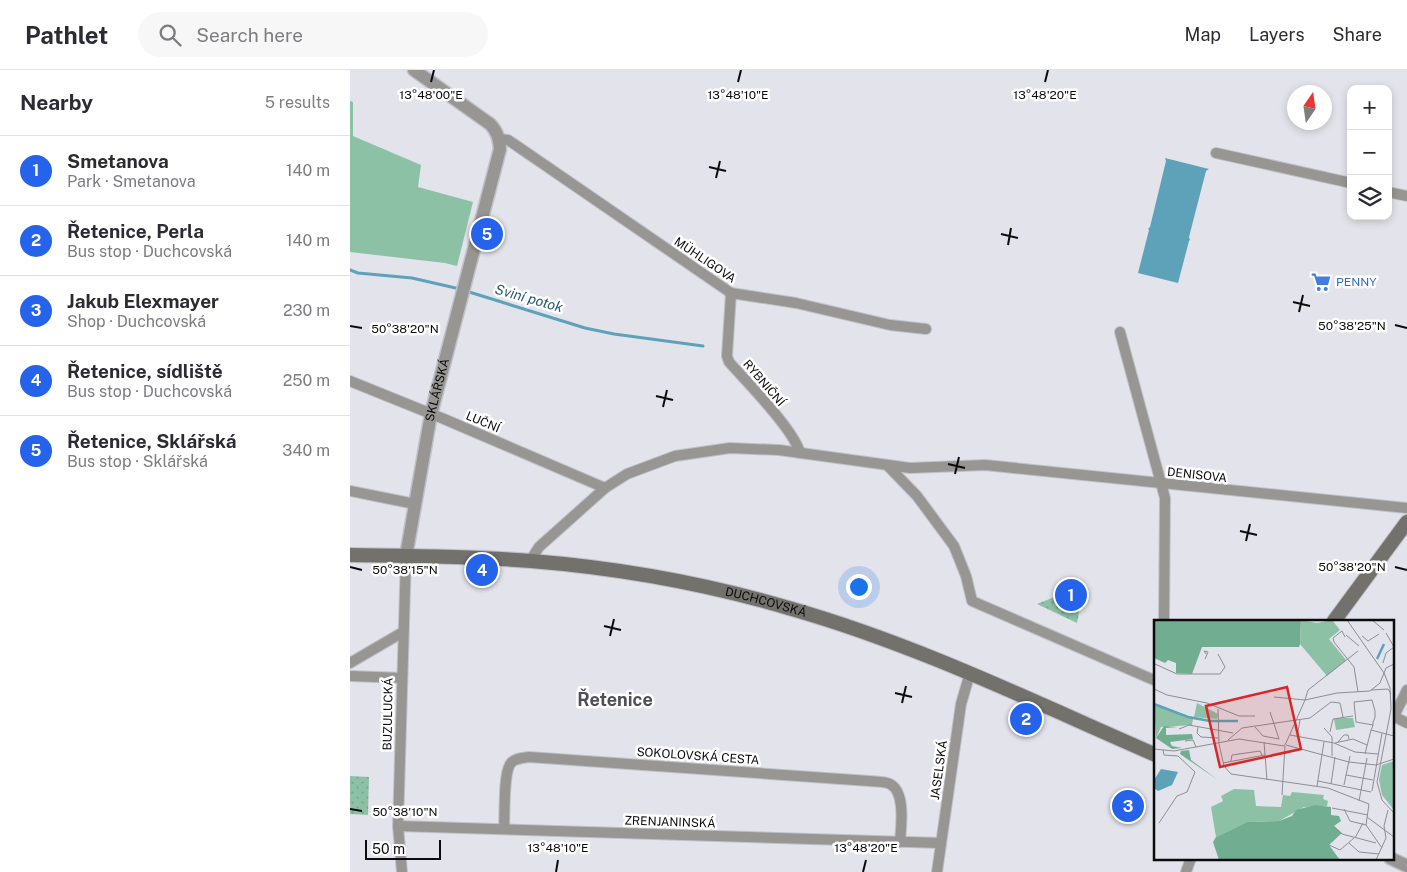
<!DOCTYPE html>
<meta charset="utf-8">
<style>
body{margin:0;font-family:"Public Sans",sans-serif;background:#f7f7f7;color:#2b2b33}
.controls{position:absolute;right:15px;top:15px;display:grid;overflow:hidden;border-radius:10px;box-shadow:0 2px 8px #0003}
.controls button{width:45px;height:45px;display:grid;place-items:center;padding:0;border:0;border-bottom:1px solid #e1e1e2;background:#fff;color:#2b2b33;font:25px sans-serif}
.compass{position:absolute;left:937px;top:15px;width:45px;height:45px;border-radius:50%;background:#fff;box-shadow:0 2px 8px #0003;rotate:13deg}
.scale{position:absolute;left:15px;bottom:12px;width:76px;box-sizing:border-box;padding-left:5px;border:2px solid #0b0b0e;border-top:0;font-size:14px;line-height:18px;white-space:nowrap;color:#0b0b0e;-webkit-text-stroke:4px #fff;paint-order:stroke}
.you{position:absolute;left:508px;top:516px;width:18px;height:18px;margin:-12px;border:4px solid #fff;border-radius:50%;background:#1a73e8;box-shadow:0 0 0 8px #1a73e833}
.badge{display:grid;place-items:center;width:32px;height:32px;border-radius:50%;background:#2563eb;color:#fff;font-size:16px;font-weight:700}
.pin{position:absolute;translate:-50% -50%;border:2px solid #fff;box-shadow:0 1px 5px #0006}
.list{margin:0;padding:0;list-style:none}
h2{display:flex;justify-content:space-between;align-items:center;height:65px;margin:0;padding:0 20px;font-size:21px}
h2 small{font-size:16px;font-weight:400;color:#7c7c81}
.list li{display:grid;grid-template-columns:32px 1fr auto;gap:15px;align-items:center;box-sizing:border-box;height:70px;padding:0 20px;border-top:1px solid #e1e1e2}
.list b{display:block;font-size:19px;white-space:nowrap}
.list p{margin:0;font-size:16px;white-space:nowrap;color:#7c7c81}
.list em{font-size:16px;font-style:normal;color:#7c7c81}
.icon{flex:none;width:28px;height:28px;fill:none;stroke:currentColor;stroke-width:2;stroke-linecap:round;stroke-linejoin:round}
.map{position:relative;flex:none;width:1057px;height:802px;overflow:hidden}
header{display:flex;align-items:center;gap:30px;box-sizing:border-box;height:70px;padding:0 25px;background:#fff;border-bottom:1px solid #e1e1e2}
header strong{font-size:24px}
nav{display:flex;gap:28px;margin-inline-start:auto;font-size:18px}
.search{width:350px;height:45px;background:#f7f7f7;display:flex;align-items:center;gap:12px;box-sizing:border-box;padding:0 18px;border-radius:28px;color:#7c7c81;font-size:19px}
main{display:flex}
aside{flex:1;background:#fff}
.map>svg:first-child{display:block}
</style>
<header>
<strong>Pathlet</strong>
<div class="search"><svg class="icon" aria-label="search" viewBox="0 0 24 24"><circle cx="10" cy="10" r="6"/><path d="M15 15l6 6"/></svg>Search here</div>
<nav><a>Map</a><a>Layers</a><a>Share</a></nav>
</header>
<main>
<aside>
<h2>Nearby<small>5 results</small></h2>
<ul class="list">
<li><span class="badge">1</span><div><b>Smetanova</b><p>Park · Smetanova</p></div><em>140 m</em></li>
<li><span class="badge">2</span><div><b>Řetenice, Perla</b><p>Bus stop · Duchcovská</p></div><em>140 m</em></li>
<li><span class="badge">3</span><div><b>Jakub Elexmayer</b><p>Shop · Duchcovská</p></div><em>230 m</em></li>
<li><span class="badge">4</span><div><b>Řetenice, sídliště</b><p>Bus stop · Duchcovská</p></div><em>250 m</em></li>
<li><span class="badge">5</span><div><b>Řetenice, Sklářská</b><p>Bus stop · Sklářská</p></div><em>340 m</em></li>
</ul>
</aside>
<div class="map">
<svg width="1057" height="802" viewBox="0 0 1057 802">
<defs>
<pattern id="park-dots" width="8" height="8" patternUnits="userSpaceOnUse" patternTransform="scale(1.25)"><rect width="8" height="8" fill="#8cc1a6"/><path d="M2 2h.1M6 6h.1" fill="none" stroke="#77a48e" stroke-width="1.8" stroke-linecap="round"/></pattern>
</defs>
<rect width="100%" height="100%" fill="#e3e3eb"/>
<path fill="#8cc1a6" d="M0,31L3,32V66L71,95L68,117L123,132L107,196L95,193L0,182Z"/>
<g fill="url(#park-dots)">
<path d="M734,515L727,553L687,534Z"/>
<path d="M0,706L19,707L18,745L0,744Z"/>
</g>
<path fill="#5da2b8" d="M815,88L859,99L856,101L839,167L840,170L839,171L828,213L788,203L799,160L798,159L800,157L816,91Z"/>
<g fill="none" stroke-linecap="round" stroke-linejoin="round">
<g stroke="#5da2b8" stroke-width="3">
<path d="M0,200L8,203L62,208L110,219"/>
<path d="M116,221L235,258L264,264L353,276"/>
</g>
<defs>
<g id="minor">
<path d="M149,69L158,70L167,76L381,223L446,233L540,255L576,259"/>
<path d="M866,83L1001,113"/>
<path d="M1038,122L1057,126"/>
<path d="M381,223L377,286L379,292C397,312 444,360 450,383"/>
<path d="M770,262L815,428L814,551"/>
<path d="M0,311L94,349L255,418"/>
<path d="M538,396L567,426L604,476L616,506L622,531L806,611"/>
<path d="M0,421L65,434"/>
<path d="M180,491L189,477L255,418L277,404L325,386L380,378L429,380L560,398L635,395L1057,438"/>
<path d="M0,593L53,562"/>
<path d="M0,606L52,608"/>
<path d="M1043,646L1057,653"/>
<path d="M1044,646L1057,620"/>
<path d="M48,756L591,773"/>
<path d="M154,759C155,746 153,702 161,693C165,688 173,688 179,687L519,711C525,712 534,711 540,714C556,722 551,757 550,772"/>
<path d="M52,802L48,756L56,486"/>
<path d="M587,802L611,634L620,603"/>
<path d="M836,802L841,788"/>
</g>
<g id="tertiary">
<path id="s1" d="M56,486L81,344L150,79C149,68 147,61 140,54L64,0"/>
<path d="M1040,788L1057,796"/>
</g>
<g id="secondary">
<path id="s2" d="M0,485C60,486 121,486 181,491C269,498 358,514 442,539C568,575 686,633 806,685"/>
<path d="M984,551L1057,452"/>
</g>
</defs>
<use href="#minor" stroke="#c0c0c8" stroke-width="12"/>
<use href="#tertiary" stroke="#c0c0c8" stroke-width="15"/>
<use href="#secondary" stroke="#c0c0c8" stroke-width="16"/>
<use href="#minor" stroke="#979693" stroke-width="10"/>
<use href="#tertiary" stroke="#979693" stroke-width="12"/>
<use href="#secondary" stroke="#73716c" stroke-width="14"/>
</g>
<path fill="none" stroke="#0b0b0e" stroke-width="2" d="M81,12L84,0M388,12L391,0M695,12L698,0M359,97L376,101M366,108L370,91M651,164L668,168M658,175L661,158M943,232L960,236M949,242L953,225M1045,255L1057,258M0,256L12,258M306,326L323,330M313,337L317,320M598,394L615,398M605,404L609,387M890,461L907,465M896,471L900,454M0,497L12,500M1045,497L1057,500M254,556L271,560M260,566L264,549M545,623L562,627M552,633L556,616M0,739L12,741M206,802L208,790M513,802L516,790"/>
<defs>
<symbol id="supermarket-bare" viewBox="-9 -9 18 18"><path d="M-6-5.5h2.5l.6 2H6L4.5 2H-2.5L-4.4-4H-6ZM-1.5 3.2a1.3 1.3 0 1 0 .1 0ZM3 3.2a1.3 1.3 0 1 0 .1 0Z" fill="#3f7fe0" stroke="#fff" stroke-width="2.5" paint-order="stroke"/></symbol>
</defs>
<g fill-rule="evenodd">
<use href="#supermarket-bare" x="957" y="198" width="28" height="28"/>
</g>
<g text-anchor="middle" stroke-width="5" stroke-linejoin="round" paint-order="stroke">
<g font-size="12" fill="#0b0b0e" stroke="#fff">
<text transform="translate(355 190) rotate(34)" y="4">MÜHLIGOVA</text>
<text transform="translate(414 313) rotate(49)" y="4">RYBNIČNÍ</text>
<text dy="4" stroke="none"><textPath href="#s1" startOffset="169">SKLÁŘSKÁ</textPath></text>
<text transform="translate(133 352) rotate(23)" y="4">LUČNÍ</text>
<text transform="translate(847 405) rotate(6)" y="4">DENISOVA</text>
<text dy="4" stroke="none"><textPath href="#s2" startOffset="420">DUCHCOVSKÁ</textPath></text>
<text transform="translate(38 644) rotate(-89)" y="4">BUZULUCKÁ</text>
<text transform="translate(348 686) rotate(4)" y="4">SOKOLOVSKÁ CESTA</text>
<text transform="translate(589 700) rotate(-82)" y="4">JASELSKÁ</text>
<text transform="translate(320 752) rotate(2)" y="4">ZRENJANINSKÁ</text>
</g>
<g font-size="12" fill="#366cbe" stroke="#fff" text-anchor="start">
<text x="986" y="216">PENNY</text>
</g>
<g font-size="14" font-style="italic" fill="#245d6d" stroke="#fff">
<text transform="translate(179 228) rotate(16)" y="5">Sviní potok</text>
</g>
<g font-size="18" font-weight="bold" fill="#504f56" stroke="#fff">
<text x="265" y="636">Řetenice</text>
</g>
</g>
<g transform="translate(804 550)">
<rect width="240" height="240" fill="#e3e3eb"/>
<path d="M43,83L64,94L63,99L40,97ZM0,85L39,99L38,105L7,107L2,118ZM185,98H199L201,107L182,110L180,99ZM80,169L100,170L102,186L127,187L129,175L136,176L138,172L170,175L169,179L174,181L173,186L150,187L125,201L93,202L62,217L57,187L69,181L67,176Z" fill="#8cc1a6"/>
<path d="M0,0H147L146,24L145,27H48L38,54L22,53V43L14,40L11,43L0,38ZM10,106L24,107L12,108V115L38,114L39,119L16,122L18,126L28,128L18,129L2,118ZM35,130L37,140L64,160L26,134L27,131ZM161,185L177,187V195L185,196L187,201L180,206L188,213L175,225L186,240H65L59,222L62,217L93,202L125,201L138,196L142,190Z" fill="#71ae91"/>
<path d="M147,0L163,3L178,0L186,10L175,19L192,40L173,56L146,24Z" fill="#8cc1a6"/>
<path d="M240,141V190L228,175L225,160L228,145Z" fill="#8cc1a6"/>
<path d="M7,149L24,152L18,165L4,171L0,168V160Z" fill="#5da2b8"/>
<path fill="none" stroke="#5da2b8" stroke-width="2.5" d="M223,39L230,24M0,84L34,97L56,101H84"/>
<path fill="none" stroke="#8d8d93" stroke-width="1" d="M193,0L230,53L236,68L237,89L223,162L228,180L240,193M218,0L230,10M232,13L240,27M192,15L205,26M208,16L214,21L225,14M191,17L188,11L179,18L180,22L200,47L204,72M51,39L54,32L50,31L52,34M229,43L232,33L240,27M1,44L23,54H66L71,47L64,34M0,69L13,75L53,83L85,96H101M217,70L234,69L237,74M120,77L151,80L154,70L204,31M64,89L65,124L70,146L77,154L174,168L215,184M44,107L43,113L47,117L64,118M101,107L109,116L125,119L116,92M170,108L178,117V136M25,109L35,105L79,113M217,110L218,108L219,105V102L220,100L221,97V91L218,80L200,82L202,102L219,105M217,110L240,116M176,112L179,99L199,96M136,115L180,123L201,132L224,134M143,117L146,100M74,120L88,108L156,98L177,82L186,83L189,97M31,121L39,120L42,127M110,122L113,160M184,122L190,115H194L195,119M132,123L151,80L183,73L216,71L226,63L232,48L240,44M181,123L199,119L213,125M132,125L195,142L222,145L240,139M0,129L20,131L85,119L130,126L132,123M211,134L217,110M77,141L78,135L106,131L108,135M69,143L111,135M192,155L219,160M164,161L217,172M177,164L181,137M190,165L196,136M163,166L170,122M218,171L228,113M128,175L131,126M205,181L213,138M215,184L212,205L228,228M178,188L214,195M190,189L196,201L212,205M213,197L240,217M5,203L23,176L33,172L41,152L24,136L10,135L9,130M179,206L188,214L222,223M201,218L209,203M195,223L205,232L225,234M175,225L186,230L200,218M222,240L232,218L230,206L234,190"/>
<path fill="#d62828" fill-opacity="0.15" stroke="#d62828" stroke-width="2.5" d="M133,67L147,129L66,147L52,86Z"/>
<rect width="240" height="240" fill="none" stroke="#0b0b0e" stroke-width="2.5"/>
</g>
<g font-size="12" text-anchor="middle" fill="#0b0b0e" stroke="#fff" stroke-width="5" stroke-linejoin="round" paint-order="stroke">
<text x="388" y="29">13°48'10"E</text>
<text x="695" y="29">13°48'20"E</text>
<text x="81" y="29">13°48'00"E</text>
<text x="1002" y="260">50°38'25"N</text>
<text x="55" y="263">50°38'20"N</text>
<text x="1002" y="501">50°38'20"N</text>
<text x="55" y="504">50°38'15"N</text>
<text x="55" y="746">50°38'10"N</text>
<text x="208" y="782">13°48'10"E</text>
<text x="516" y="782">13°48'20"E</text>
</g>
</svg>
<div class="controls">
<button>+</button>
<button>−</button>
<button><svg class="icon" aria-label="layers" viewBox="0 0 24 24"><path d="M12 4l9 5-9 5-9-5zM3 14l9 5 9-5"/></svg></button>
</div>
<svg class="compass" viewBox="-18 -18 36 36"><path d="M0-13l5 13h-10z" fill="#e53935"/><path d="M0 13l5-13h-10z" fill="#7c7c81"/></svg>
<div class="scale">50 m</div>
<div class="you"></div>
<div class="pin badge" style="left:721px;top:525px">1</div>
<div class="pin badge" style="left:676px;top:649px">2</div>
<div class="pin badge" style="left:778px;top:736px">3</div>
<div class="pin badge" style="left:132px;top:500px">4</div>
<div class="pin badge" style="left:137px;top:164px">5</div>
</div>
</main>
